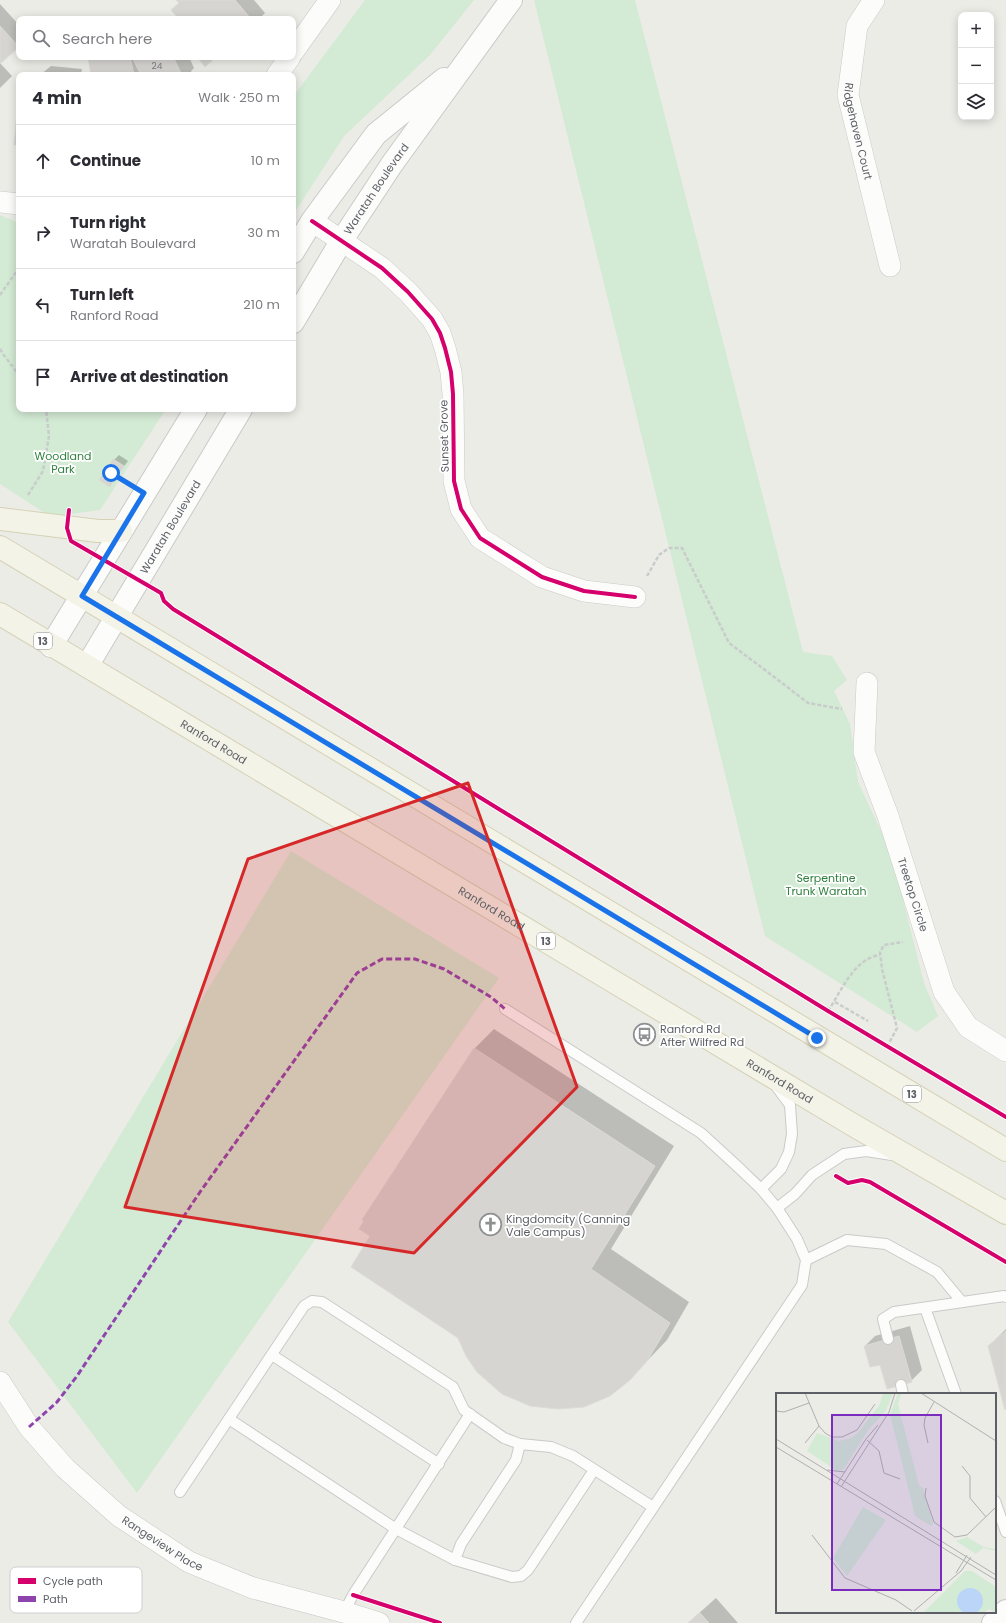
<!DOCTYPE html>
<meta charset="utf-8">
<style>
body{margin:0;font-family:Poppins,sans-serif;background:#f7f7f7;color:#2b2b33}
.controls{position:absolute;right:12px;top:12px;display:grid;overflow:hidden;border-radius:8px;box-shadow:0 2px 10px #0003}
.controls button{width:36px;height:36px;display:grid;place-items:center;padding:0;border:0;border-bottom:1px solid #e1e1e2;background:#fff;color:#2b2b33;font:20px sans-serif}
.stop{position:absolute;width:12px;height:12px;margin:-9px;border:3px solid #1a73e8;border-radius:50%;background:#fff}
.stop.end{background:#1a73e8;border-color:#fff;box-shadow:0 1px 4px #0008}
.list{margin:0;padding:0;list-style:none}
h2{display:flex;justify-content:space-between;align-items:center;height:52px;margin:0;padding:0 16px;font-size:17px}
h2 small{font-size:13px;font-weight:400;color:#7c7c81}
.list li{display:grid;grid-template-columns:26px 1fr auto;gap:12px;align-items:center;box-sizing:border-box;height:72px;padding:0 16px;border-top:1px solid #e1e1e2}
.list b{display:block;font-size:15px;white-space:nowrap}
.list p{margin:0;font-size:13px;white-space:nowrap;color:#7c7c81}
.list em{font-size:13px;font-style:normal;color:#7c7c81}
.icon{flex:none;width:22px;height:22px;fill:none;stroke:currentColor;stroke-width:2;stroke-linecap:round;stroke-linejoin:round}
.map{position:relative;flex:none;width:1006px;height:1623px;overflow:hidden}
.search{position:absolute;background:#fff;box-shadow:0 2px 10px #0003;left:16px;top:16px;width:280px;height:44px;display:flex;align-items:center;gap:10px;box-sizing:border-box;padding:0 14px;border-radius:8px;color:#7c7c81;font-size:15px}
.panel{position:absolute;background:#fff;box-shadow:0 2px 10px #0003;left:16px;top:72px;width:280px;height:340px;border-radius:8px}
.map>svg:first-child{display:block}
</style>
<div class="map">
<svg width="1006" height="1623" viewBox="0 0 1006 1623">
<rect width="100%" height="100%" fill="#ecece7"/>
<g fill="#d3ead4">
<path d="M365,0H474L430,55L344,136L293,215V97Z"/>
<path d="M534,0H635L803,652L832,656L847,680L834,691L850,724L858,782L891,852L924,983L938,1016L917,1032L765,936Z"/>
<path d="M0,215L19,223V409H166L100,510L51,517L0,484Z"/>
<path d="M291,851L499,978L137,1493L8,1322Z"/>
</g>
<g fill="#0003">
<path d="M177,0H254L265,13L259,19H180V3Z"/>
<path d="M0,4L19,25V45L0,62Z"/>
<path d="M89,57H189L194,68L191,71L193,75H92Z"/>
<path d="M0,63L12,76L0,88Z"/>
<path d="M51,66L82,69L81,75H40Z"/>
<path d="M119,455L128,461L110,485L114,460Z"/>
<path d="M494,1029L674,1146L611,1249L689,1302L667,1340L629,1380L459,1337L372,1236L474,1049Z"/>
<path d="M910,1326L922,1370L911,1381L881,1363L865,1346L875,1336Z"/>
<path d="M1006,1329V1408L989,1346Z"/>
<path d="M716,1598L738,1623H688Z"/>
</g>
<g fill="#d6d5d2" stroke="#dcdbd6">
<path d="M176,0H235L251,19H179L171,10L179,3Z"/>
<path d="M0,26L19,47L0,64Z"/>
<path d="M88,57H113V58L130,57L134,75H91Z"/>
<path d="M132,57H173L182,75H141Z"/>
<path d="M197,57H216L205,67Z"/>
<path d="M19,92V145H14Z"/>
<path d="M113,459L124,466L110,487L99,480Z"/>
<path d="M474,1048L655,1166L591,1269L670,1323L647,1361L630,1380L610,1396L584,1407L558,1409L530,1406L502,1394L477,1372L466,1356L458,1338L351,1267L370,1236L359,1229L364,1221L362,1220Z"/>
<path d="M1006,1331V1409L1005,1410L988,1346Z"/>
<path d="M899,1336L912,1382L887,1389L880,1365L870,1367L864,1346Z"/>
<path d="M700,1613L709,1623H689Z"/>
</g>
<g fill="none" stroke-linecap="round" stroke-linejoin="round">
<defs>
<g id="service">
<path d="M505,1009L701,1133L738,1167L761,1189L777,1208L797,1239L806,1260L802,1285L576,1623"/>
<path d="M761,1189L781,1169L789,1152L792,1134L790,1105L776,1086"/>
<path d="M777,1208L795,1194L812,1175L844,1154L866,1151L892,1155"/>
<path d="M806,1260L847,1240L886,1244L937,1272L962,1302"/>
<path d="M925,1308L956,1394"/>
<path d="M888,1339L883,1319L894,1312L1004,1296L1006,1297"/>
<path d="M272,1355L439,1464"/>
<path d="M901,1385L903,1394"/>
<path d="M229,1419L396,1529L455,1560L512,1577L521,1576L528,1570L594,1470"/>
<path d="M180,1492L304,1306L312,1301L322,1302L453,1387L464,1410L504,1438L520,1444L551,1447L573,1456L653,1507"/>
<path d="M995,1501L1006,1532"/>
<path d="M455,1560L461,1544L516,1460L520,1444"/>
<path d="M344,1612L353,1595L470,1414"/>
</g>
<g id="minor">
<path id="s1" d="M874,0L857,26L848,95L890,266"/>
<path d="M293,52L330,0"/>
<path d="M277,75L290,57"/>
<path d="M0,202L19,204"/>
<path d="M312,221L382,268L408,292L432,319L440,333L445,348L451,372L453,394L454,481L461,509L480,538L542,577L584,591L635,597"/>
<path id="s2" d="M867,683L864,752L888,816L944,992L968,1027L1006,1051"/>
<path id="s3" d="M0,1382L29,1427L65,1468L119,1516L189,1562L253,1588L344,1612L379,1623"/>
</g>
<g id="tertiary">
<path d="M293,252L312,221L376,134L444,79"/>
<path id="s4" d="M293,322L342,240L392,164L511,0"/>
<path d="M51,646L196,409"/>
<path id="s5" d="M87,666L241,409"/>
<path d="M993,1623L1006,1611"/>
</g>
<g id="primary">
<path d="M0,519L98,531H121"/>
<path d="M0,547L1006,1150"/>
<path id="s6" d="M0,614L853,1125L1006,1213"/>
</g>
</defs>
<use href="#service" stroke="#c9cac9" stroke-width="12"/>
<use href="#minor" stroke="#c9cac9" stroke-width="22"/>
<use href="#tertiary" stroke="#c9cac9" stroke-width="24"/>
<use href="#primary" stroke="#d5d1b4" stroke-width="24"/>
<g stroke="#c8cdcb" stroke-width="2.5" stroke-dasharray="4 2" stroke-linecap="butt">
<path d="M0,295L19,268"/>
<path d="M0,349L3,354L19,375"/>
<path d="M28,495L43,471L49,436L46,409"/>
<path d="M647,576L659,555L669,548H682L729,643L765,670L808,703L842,709"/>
<path d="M835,1002L868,1021"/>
<path d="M828,1011C841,992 854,958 880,955"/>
<path d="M887,1047L897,1028L882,969L880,952L884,945L903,942"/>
</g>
<use href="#service" stroke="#fcfcfb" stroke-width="10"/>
<use href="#minor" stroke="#fcfcfb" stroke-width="21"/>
<use href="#tertiary" stroke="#fcfcfb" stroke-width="22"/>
<use href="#primary" stroke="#f3f3e8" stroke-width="22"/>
<path stroke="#8e44ad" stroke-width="3" stroke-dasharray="6 3" stroke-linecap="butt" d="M29,1427L57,1402L77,1376L200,1192L357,973L382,959H415L444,969L491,997L505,1009"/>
<defs>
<g id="cycleway">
<path d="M312,221L382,268L408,292L432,319L440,333L445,348L451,372L453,394L454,481L461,509L480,538L542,577L584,591L635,597"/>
<path d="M69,510L67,528L71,541L161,593L164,601L173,609L828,1011L1006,1117"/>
<path d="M836,1176L848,1183L862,1180L870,1182L1006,1262"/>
<path d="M353,1595L440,1623"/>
</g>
</defs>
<use href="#cycleway" stroke="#fff" stroke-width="6"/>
<use href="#cycleway" stroke="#d6006c" stroke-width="4"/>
</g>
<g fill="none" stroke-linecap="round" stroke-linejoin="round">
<path stroke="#1a73e8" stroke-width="5" d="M111,473L144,493L82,596L817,1038"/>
</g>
<path fill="#d62828" fill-opacity="0.2" stroke="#d62828" stroke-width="3" stroke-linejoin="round" d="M468,783L577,1087L414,1253L125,1207L248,859Z"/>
<defs>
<symbol id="bus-ring" viewBox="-11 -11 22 22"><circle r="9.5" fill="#fff" stroke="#8e9092" stroke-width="1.5"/><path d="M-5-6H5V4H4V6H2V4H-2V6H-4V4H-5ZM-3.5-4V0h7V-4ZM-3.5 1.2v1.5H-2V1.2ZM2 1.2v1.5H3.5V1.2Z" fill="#8e9092"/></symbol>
<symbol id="church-ring" viewBox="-11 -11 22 22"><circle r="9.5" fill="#fff" stroke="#8e9092" stroke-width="1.5"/><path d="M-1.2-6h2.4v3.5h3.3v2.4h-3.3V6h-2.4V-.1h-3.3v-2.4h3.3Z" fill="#8e9092"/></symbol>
</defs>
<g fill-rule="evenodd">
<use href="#bus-ring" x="632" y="1022" width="25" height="25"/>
<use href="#church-ring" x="478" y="1212" width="25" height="25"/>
</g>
<g text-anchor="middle" stroke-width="3.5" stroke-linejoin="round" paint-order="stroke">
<g font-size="9" fill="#7b7d81">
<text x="157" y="69">24</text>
</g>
<g fill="#fff" stroke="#8d8f93" stroke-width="1">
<rect x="34" y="633" width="18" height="16" rx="3"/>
<rect x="537" y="933" width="18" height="16" rx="3"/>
<rect x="903" y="1086" width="18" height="16" rx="3"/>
</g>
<g font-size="10" font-weight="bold" fill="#5c5f65">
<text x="43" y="645">13</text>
<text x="546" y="945">13</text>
<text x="912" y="1098">13</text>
</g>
<g font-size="11" fill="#5c5f65" stroke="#fff">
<text dy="4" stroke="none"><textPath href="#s1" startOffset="138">Ridgehaven Court</textPath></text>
<text dy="4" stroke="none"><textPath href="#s4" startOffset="157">Waratah Boulevard</textPath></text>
<text transform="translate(444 436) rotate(-91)" y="4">Sunset Grove</text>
<text dy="4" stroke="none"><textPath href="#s5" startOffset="162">Waratah Boulevard</textPath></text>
<text dy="4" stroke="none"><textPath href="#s6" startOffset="249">Ranford Road</textPath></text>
<text dy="4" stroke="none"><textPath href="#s2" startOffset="220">Treetop Circle</textPath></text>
<text dy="4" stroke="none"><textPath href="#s6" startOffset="573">Ranford Road</textPath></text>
<text dy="4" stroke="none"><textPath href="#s6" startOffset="909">Ranford Road</textPath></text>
<text dy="4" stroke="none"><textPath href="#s3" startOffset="232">Rangeview Place</textPath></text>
</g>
<g font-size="11" fill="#30813f" stroke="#fff">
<text x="63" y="460">Woodland<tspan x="63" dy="13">Park</tspan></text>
<text x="826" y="882">Serpentine<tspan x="826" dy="13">Trunk Waratah</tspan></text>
</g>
<g font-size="11" fill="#5c5f65" stroke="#fff" text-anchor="start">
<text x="660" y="1033">Ranford Rd<tspan x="660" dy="13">After Wilfred Rd</tspan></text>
<text x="506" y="1223">Kingdomcity (Canning<tspan x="506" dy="13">Vale Campus)</tspan></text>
</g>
</g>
<g transform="translate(776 1393)">
<rect width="220" height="220" fill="#ecece7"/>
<path d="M107,0H117L110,18L93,36L67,77L61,78L31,58L41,40L63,48L75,45L82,40L104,11ZM122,0L125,1L122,11L143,92L147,95L157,131L155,133L139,123L114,21ZM87,114L110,127L71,183L57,165ZM191,144L208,154L220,156V158L207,155L200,161L180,148ZM189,178H196L220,194V220L213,216L207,220H147Z" fill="#d3ead4"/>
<path d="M181 208a13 13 0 1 1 26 0a13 13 0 1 1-26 0Z" fill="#bad5f8"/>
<path fill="none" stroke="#aeb0af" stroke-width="1" d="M29,0L43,33L49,40L56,44H66L81,37L99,11M145,0L220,48M0,18L8,19L33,10M0,46L220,182M91,47L103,58L108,80L124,86M29,50L43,33M152,50L148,32L149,25L158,9M0,54L220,187M186,73L194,83V105L210,124M51,77L69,79M61,91L90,46L102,32M65,94L113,19L119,0M150,95L149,103L158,129L179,144L191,142L220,114M36,142L69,185L120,207L136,218M180,180L191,162M138,218L185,178L195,164"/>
<path fill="#7b2cbf" fill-opacity="0.15" stroke="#7b2cbf" stroke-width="2" d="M56,22H165V197H56Z"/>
<rect width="220" height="220" fill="none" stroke="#5c5f65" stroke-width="2"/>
</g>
<rect x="10" y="1567" width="132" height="46" rx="6" fill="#fff" stroke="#cecfd1" stroke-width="1"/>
<rect x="18" y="1578" width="18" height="6" fill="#d6006c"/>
<rect x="18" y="1596" width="18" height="6" fill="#8e44ad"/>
<g font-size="11" fill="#5c5f65">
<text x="43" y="1585">Cycle path</text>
<text x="43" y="1603">Path</text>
</g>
</svg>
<div class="controls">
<button>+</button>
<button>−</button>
<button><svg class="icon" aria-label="layers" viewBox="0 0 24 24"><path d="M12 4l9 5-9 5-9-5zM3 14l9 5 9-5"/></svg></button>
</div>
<div class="stop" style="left:111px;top:473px"></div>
<div class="stop end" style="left:817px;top:1038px"></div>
<div class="search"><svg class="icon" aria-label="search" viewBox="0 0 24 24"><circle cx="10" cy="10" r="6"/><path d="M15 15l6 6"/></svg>Search here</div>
<section class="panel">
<h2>4 min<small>Walk · 250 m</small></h2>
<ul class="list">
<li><svg class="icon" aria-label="ahead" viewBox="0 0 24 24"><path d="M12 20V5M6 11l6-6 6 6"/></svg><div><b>Continue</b></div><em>10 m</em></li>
<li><svg class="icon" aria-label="right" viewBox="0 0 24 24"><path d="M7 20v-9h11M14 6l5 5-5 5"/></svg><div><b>Turn right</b><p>Waratah Boulevard</p></div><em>30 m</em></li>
<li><svg class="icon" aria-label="left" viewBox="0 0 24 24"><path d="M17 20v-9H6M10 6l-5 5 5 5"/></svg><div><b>Turn left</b><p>Ranford Road</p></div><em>210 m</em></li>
<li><svg class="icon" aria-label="arrive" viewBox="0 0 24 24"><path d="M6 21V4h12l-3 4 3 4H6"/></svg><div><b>Arrive at destination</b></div></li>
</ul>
</section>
</div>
